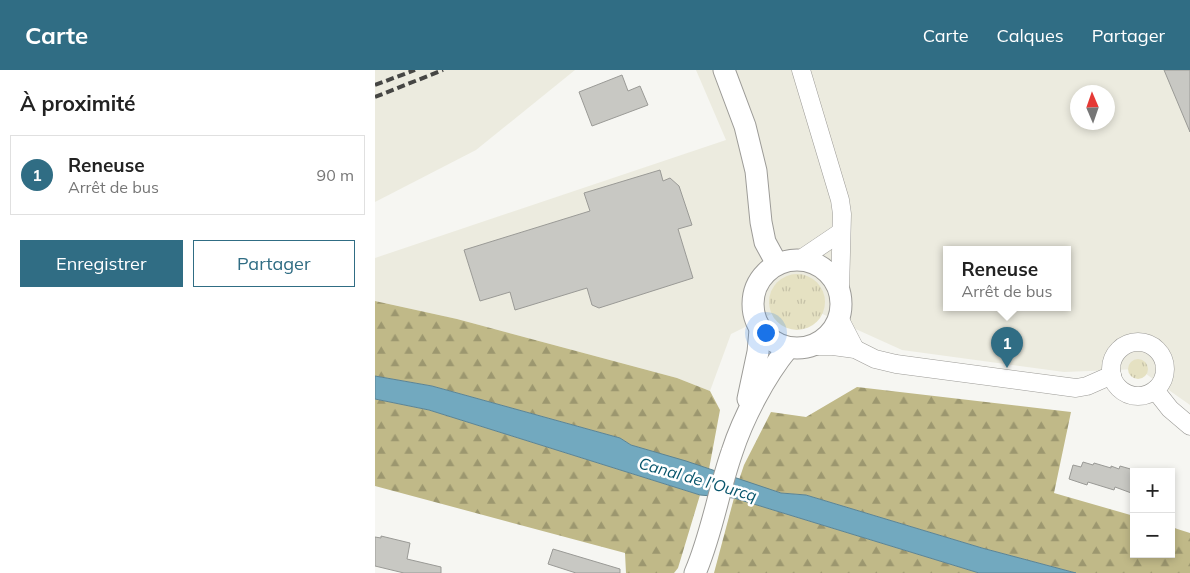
<!DOCTYPE html>
<html lang="fr">
<meta charset="utf-8">
<style>
body{margin:0;font-family:Mulish,sans-serif;background:#f6f6f6;color:#222}
.controls{position:absolute;right:15px;bottom:15px;display:grid;overflow:hidden;border-radius:0px;box-shadow:0 2px 8px #0003}
.controls button{width:45px;height:45px;display:grid;place-items:center;padding:0;border:0;border-bottom:1px solid #e0e0e0;background:#fff;color:#222;font:25px sans-serif}
.compass{position:absolute;left:695px;top:15px;width:45px;height:45px;border-radius:50%;background:#fff;box-shadow:0 2px 8px #0003;rotate:358deg}
.you{position:absolute;left:390px;top:262px;width:18px;height:18px;margin:-12px;border:4px solid #fff;border-radius:50%;background:#1a73e8;box-shadow:0 0 0 8px #1a73e833}
.badge{display:grid;place-items:center;width:32px;height:32px;border-radius:50%;background:#306d84;color:#fff;font-size:16px;font-weight:700}
.pin{position:absolute;translate:-50% -41px;filter:drop-shadow(0 1px 2px #0008)}
.pin::after{content:'';position:absolute;top:26px;width:18px;height:15px;background:inherit;clip-path:polygon(0 0,100% 0,50% 100%)}
.popup{position:absolute;left:568px;top:176px;width:128px;height:65px;box-sizing:border-box;display:grid;place-content:center;border-radius:0px;background:#fff;filter:drop-shadow(0 1px 4px #0005);font-size:16px;white-space:nowrap;color:#767676}
.popup b{font-size:19px;color:#222}
.popup::after{content:'';position:absolute;left:50%;top:100%;margin-left:-10px;border:10px solid transparent;border-top-color:#fff}
.list{margin:0;padding:0;list-style:none}
h2{display:flex;justify-content:space-between;align-items:center;height:65px;margin:0;padding:0 20px;font-size:21px}
h2 small{font-size:16px;font-weight:400;color:#767676}
.list li{display:grid;grid-template-columns:32px 1fr auto;gap:15px;align-items:center;box-sizing:border-box;height:80px;margin:0 10px 10px;padding:0 10px;border:1px solid #e0e0e0;border-radius:0px}
.list b{display:block;font-size:19px;white-space:nowrap}
.list p{margin:0;font-size:16px;white-space:nowrap;color:#767676}
.list em{font-size:16px;font-style:normal;color:#767676}
.actions{display:flex;gap:10px;padding:15px 20px}
.actions a{flex:1;padding:11px 0;border:1px solid #306d84;border-radius:0px;text-align:center;font-size:18px;color:#306d84}
.actions .main{background:#306d84;color:#fff}
.map{position:relative;flex:none;width:815px;height:503px;overflow:hidden}
header{display:flex;align-items:center;gap:30px;box-sizing:border-box;height:70px;padding:0 25px;background:#306d84;color:#fff}
header strong{font-size:24px}
nav{display:flex;gap:28px;margin-inline-start:auto;font-size:18px}
main{display:flex}
aside{flex:1;background:#fff}
.map>svg:first-child{display:block}
</style>
<header>
<strong>Carte</strong>
<nav><a>Carte</a><a>Calques</a><a>Partager</a></nav>
</header>
<main>
<aside>
<h2>À proximité<small></small></h2>
<ul class="list">
<li><span class="badge">1</span><div><b>Reneuse</b><p>Arrêt de bus</p></div><em>90 m</em></li>
</ul>
<div class="actions"><a class="main">Enregistrer</a><a>Partager</a></div>
</aside>
<div class="map">
<svg width="815" height="503" viewBox="0 0 815 503">
<defs>
<pattern id="grass-tufts" width="24" height="20" patternUnits="userSpaceOnUse" patternTransform="scale(1.25)"><rect width="24" height="20" fill="#e5e1c2"/><path d="M3 7l-1-3M5 7V3M7 7l1-3M15 17l-1-3M17 17v-4M19 17l1-3" fill="none" stroke="#c5c1a7"/></pattern>
<pattern id="forest-firs" width="22" height="20" patternUnits="userSpaceOnUse" patternTransform="scale(1.25)"><rect width="22" height="20" fill="#c0b988"/><path d="M5 1l3.5 6h-7zM16 11l3.5 6h-7z" fill="#9c976f"/></pattern>
</defs>
<rect width="100%" height="100%" fill="#f6f6f2"/>
<g fill="#ecebdf" fill-rule="evenodd">
<path d="M0,0H200L101,80L0,132Z"/>
<path d="M321,0H815V335L764,299L689,302L527,280L421,232L356,264L335,321L302,308L82,249L0,231V188L351,70ZM702,22H732V52H702ZM572,179H692V237H572Z"/>
</g>
<g fill="url(#grass-tufts)">
<circle cx="422" cy="232" r="28"/>
<circle cx="763" cy="299" r="10"/>
</g>
<g fill="url(#forest-firs)">
<path d="M0,231L82,249L302,308L335,321L345,340L334,399L256,375L245,368L57,316L0,306Z"/>
<path d="M482,317L696,342L679,423L759,446V484H796V457L815,463V503H701L607,478L431,425L406,423L364,410L369,395L396,342L431,347Z"/>
<path d="M0,329L54,340L325,425L303,498L299,503H251L250,483L0,416Z"/>
<path d="M359,428L604,503H339Z"/>
</g>
<path fill="#72a9bf" stroke="#5c8392" d="M0,306L57,316L245,368L256,375L311,391L406,423L431,425L607,478L701,503H604L359,428L325,425L54,340L0,329Z"/>
<g fill="#c8c8c3" stroke="#9a9a96">
<path d="M789,0H815V62Z"/>
<path d="M247,5L253,21L265,16L273,35L217,56L204,22Z"/>
<path d="M285,100L288,111L295,108L304,116L317,155L303,159L318,208L224,238L217,235L212,218L140,240L135,222L105,231L89,180L215,141L209,123Z"/>
<path d="M708,392L718,395L719,393L736,398V396L744,399L745,396L759,400V424L740,417L739,420L713,412L712,415L694,409L698,395L706,397Z"/>
<path d="M6,466L35,473L32,489L66,497V503H29L0,496V467L6,468Z"/>
<path d="M178,479L245,499V503H201L173,494Z"/>
</g>
<g fill="none" stroke-linecap="round" stroke-linejoin="round">
<defs>
<g id="minor">
<path d="M426,0L465,130L467,144L465,221"/>
<path d="M426,189L466,162"/>
<path d="M464,248L480,279"/>
<circle cx="763" cy="299" r="27"/>
<path d="M437,276H458L480,279L500,289L521,294L701,318L712,316L737,305"/>
<path d="M780,320L795,339L815,356"/>
</g>
<g id="tertiary">
<path d="M349,0L370,56L381,101L386,152L390,172L402,194"/>
<circle cx="422" cy="234" r="44"/>
<path d="M373,329L383,282L385,260"/>
<path d="M320,503C337,464 343,422 357,382C368,348 390,306 413,278"/>
</g>
</defs>
<use href="#minor" stroke="#9c9b97" stroke-width="19"/>
<use href="#tertiary" stroke="#9c9b97" stroke-width="23"/>
<use href="#minor" stroke="#fff" stroke-width="18"/>
<use href="#tertiary" stroke="#fff" stroke-width="21"/>
<g stroke="#464644" stroke-width="4" stroke-dasharray="8 4" stroke-linecap="butt">
<path d="M0,15L40,0"/>
<path d="M0,27L68,0"/>
</g>
</g>
<g text-anchor="middle" stroke-width="5" stroke-linejoin="round" paint-order="stroke">
<g font-size="16" font-style="italic" fill="#06546b" stroke="#fff">
<text transform="translate(323 409) rotate(16)" y="6">Canal de l'Ourcq</text>
</g>
</g>
</svg>
<div class="controls">
<button>+</button>
<button>−</button>
</div>
<svg class="compass" viewBox="-18 -18 36 36"><path d="M0-13l5 13h-10z" fill="#e53935"/><path d="M0 13l5-13h-10z" fill="#767676"/></svg>
<div class="you"></div>
<div class="pin badge" style="left:632px;top:298px">1</div>
<div class="popup"><b>Reneuse</b>Arrêt de bus</div>
</div>
</main>
